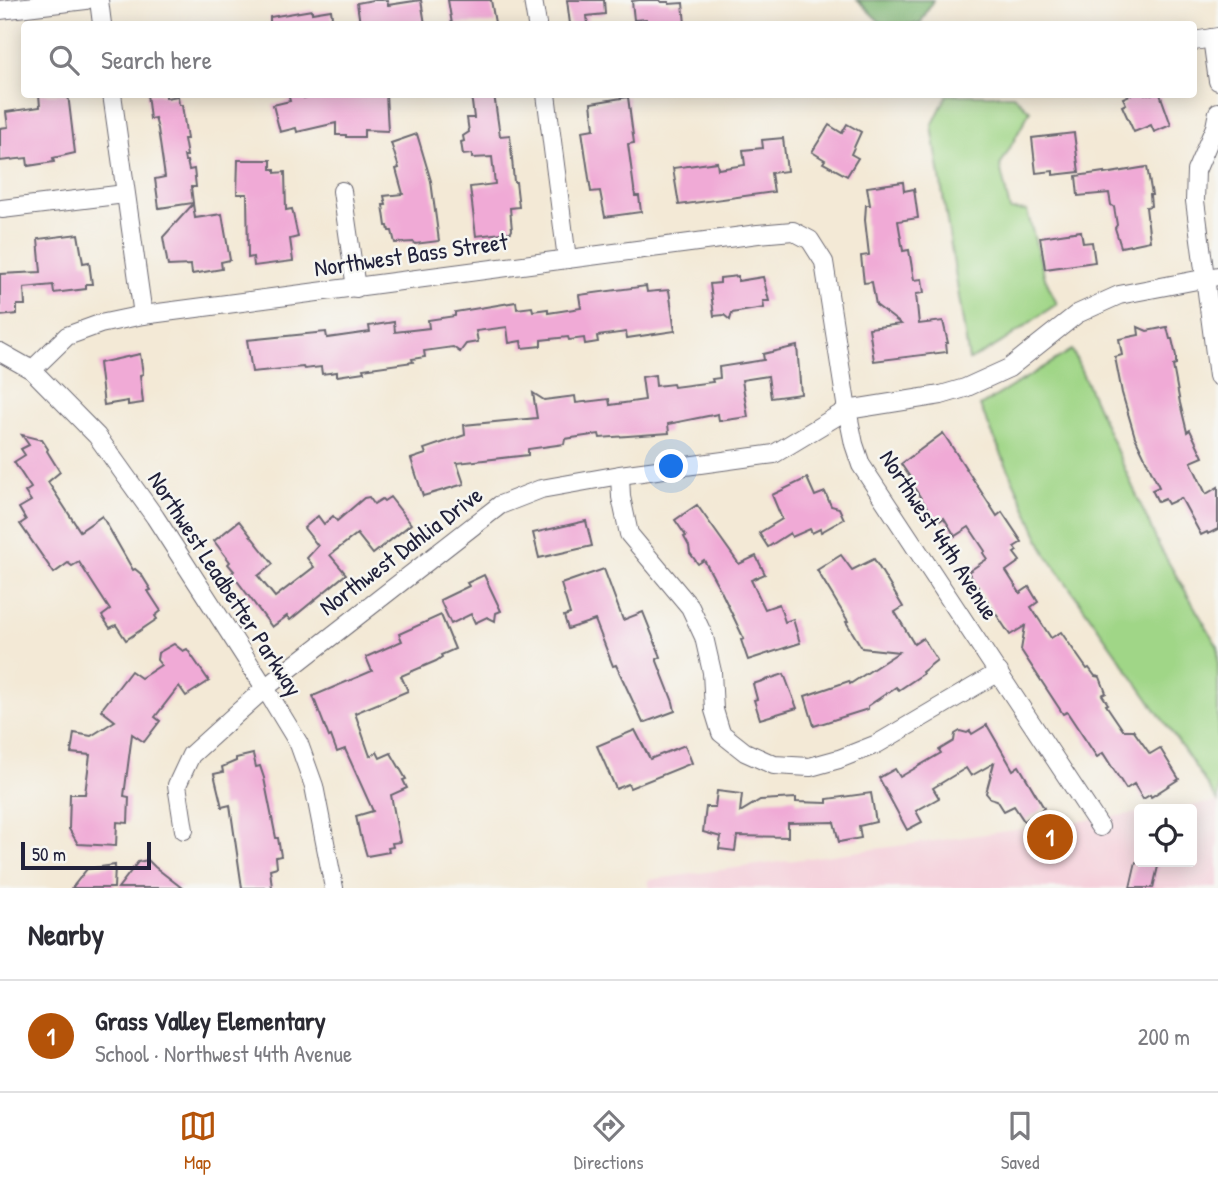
<!DOCTYPE html>
<meta charset="utf-8">
<style>
body{margin:0;font-family:"Patrick Hand",sans-serif;background:#f2f2f3;color:#2b2b33}
.controls{position:absolute;right:21px;bottom:21px;display:grid;overflow:hidden;border-radius:7px;box-shadow:0 4px 18px #0003}
.controls button{width:63px;height:63px;display:grid;place-items:center;padding:0;border:0;border-bottom:2px solid #e1e1e2;background:#fff;color:#2b2b33;font:35px sans-serif}
.scale{position:absolute;left:21px;bottom:18px;width:130px;box-sizing:border-box;padding-left:7px;border:4px solid #22223b;border-top:0;font-size:19px;line-height:24px;white-space:nowrap;color:#22223b;-webkit-text-stroke:5px #f6f6f2;paint-order:stroke}
.you{position:absolute;left:672px;top:467px;width:24px;height:24px;margin:-18px;border:5px solid #fff;border-radius:50%;background:#1a73e8;box-shadow:0 0 0 10px #1a73e833}
.badge{display:grid;place-items:center;width:46px;height:46px;border-radius:50%;background:#b45309;color:#fff;font-size:23px;font-weight:700}
.pin{position:absolute;translate:-50% -50%;border:4px solid #fff;box-shadow:0 2px 7px #0006}
.list{margin:0;padding:0;list-style:none}
h2{display:flex;justify-content:space-between;align-items:center;height:91px;margin:0;padding:0 28px;font-size:30px}
h2 small{font-size:23px;font-weight:400;color:#7c7c81}
.list li{display:grid;grid-template-columns:46px 1fr auto;gap:21px;align-items:center;box-sizing:border-box;height:112px;padding:0 28px;border-top:2px solid #e1e1e2}
.list b{display:block;font-size:26px;white-space:nowrap}
.list p{margin:0;font-size:23px;white-space:nowrap;color:#7c7c81}
.list em{font-size:23px;font-style:normal;color:#7c7c81}
.icon{flex:none;width:38px;height:38px;fill:none;stroke:currentColor;stroke-width:2;stroke-linecap:round;stroke-linejoin:round}
.map{position:relative;flex:none;width:1218px;height:888px;overflow:hidden}
.search{position:absolute;background:#fff;box-shadow:0 4px 18px #0003;left:21px;right:21px;top:21px;height:77px;display:flex;align-items:center;gap:18px;box-sizing:border-box;padding:0 24px;border-radius:7px;color:#7c7c81;font-size:26px}
.sheet{height:203px;background:#fff}
nav{display:flex;justify-content:space-around;align-items:center;box-sizing:border-box;height:98px;border-top:2px solid #e1e1e2;background:#fff;font-size:19px;color:#7c7c81}
nav a{display:grid;justify-items:center;gap:4px}
nav .on{color:#b45309}
.map>svg:first-child{display:block}
</style>
<div class="map">
<svg width="1218" height="888" viewBox="0 0 1218 888">
<rect width="100%" height="100%" fill="#f6f6f2"/>
<filter id="ink" filterUnits="userSpaceOnUse"><feTurbulence type="fractalNoise" baseFrequency=".0143" numOctaves="2"/><feDisplacementMap in="SourceGraphic" scale="14" xChannelSelector="R" yChannelSelector="G"/><feConvolveMatrix kernelMatrix="1 2 1 2 8 2 1 2 1" color-interpolation-filters="sRGB"/></filter>
<filter id="wash" filterUnits="userSpaceOnUse"><feTurbulence type="fractalNoise" baseFrequency=".00686" numOctaves="4" result="noise"/><feDisplacementMap in="SourceGraphic" scale="28" xChannelSelector="R" yChannelSelector="G"/><feGaussianBlur stdDeviation="1.57" result="paint"/><feColorMatrix in="noise" values="0 0 0 0 0 0 0 0 0 0 0 0 0 0 0 0 0 1.4 0 .05"/><feComposite in="paint" operator="in"/></filter>
<g filter="url(#wash)">
<rect width="100%" height="100%" fill="#f3e9d6"/>
<path fill="#f5cfda" d="M1218,802V888H650L648,880L1139,813V862H1192V809H1166Z"/>
<g fill="#a0d687" stroke="#617c61" stroke-width="2">
<path d="M947,95H1013L1030,111L1000,166L1010,210L1027,211L1045,278L1057,304C1028,322 1001,347 969,360L932,126Z"/>
<path d="M1072,350L1159,546L1218,647V802L1189,757L1046,554L980,406Z"/>
</g>
<path fill="#80b774" stroke="#516c58" stroke-width="2" d="M857,0H933L920,24H882Z"/>
<g id="blocks">
<g fill="#f0aad6">
<path d="M373,0H387L388,5L421,0L425,24H360L357,3Z"/>
<path d="M448,0H491L495,23L452,24Z"/>
<path d="M567,0H604L605,14L587,16L588,24H570Z"/>
<path d="M639,0H660L661,2H669V4L683,3L685,24H647L646,19L634,20L632,1Z"/>
<path d="M312,10V13L331,10L333,24H270V17Z"/>
<path d="M39,94H68L75,153L53,158L54,162L28,166L27,158L0,161V128L8,127L6,112L40,107Z"/>
<path d="M147,94H166V98L178,96L179,105H182L187,139H184L187,156H184L185,161H187L189,170L194,169L196,187H191L193,203L159,208L155,179L165,177L158,129L155,118L150,119Z"/>
<path d="M288,94H303L304,98L316,94H386L388,131L364,130V137H346V135H336V123L297,132L296,128L280,132L273,105L290,101Z"/>
<path d="M471,94H494L500,136L510,135L514,182H516L519,207L510,208L512,230L511,232L476,236L470,187L495,184L492,157L472,158V154L463,155L461,142L464,141L463,136L469,132L467,118H474Z"/>
<path d="M1132,94H1160L1171,125L1154,132L1151,125L1134,132L1122,106L1126,104L1123,98Z"/>
<path d="M628,97L634,143L628,144L635,196H639L641,212L605,217L600,191L591,192L582,131L594,129L591,103Z"/>
<path d="M847,124L861,132L851,154L858,158L847,176L823,163L825,160L812,152L829,125L842,133Z"/>
<path d="M1074,133L1079,172L1053,175V171L1036,173L1032,138Z"/>
<path d="M417,134L431,181L439,241L415,244L414,242L395,243L392,231H389L388,226H386L383,205H386L384,196L403,194L396,169L399,168L391,143Z"/>
<path d="M783,138L787,171L771,173L774,192L679,205L673,168L717,162L718,169L745,165L743,150L763,148L762,140Z"/>
<path d="M238,160H271V169H275V173L285,172L286,210L292,209L298,237L290,239L293,261L254,266L253,257L248,258L247,194H237Z"/>
<path d="M1147,167L1152,195H1150L1151,206L1146,207L1150,241L1121,247L1115,228L1117,225L1114,207L1111,205L1109,193L1078,196L1076,176L1104,172V174Z"/>
<path d="M903,182L904,191L914,189L918,218L898,221L903,251L909,250L914,280L922,279L924,293L916,294L919,324L943,321L948,343H946L947,352L874,361L869,328L901,324L876,305L872,282L864,283L861,256L869,255L865,220L866,205H870L867,187Z"/>
<path d="M193,204L195,218L222,214L230,260L221,262L222,269L192,274L191,265L168,266L163,237Z"/>
<path d="M1081,231L1083,243L1092,242L1095,262L1045,269L1040,237Z"/>
<path d="M78,234L83,263L89,262L92,284H86V289L54,293L53,285L24,288L25,305H17V314L0,316V274L41,272L38,239Z"/>
<path d="M738,276V281L763,277L769,301H763L764,308L732,313L730,320L724,315L714,316L710,284L720,283V278Z"/>
<path d="M646,286L647,292L669,290L675,331L627,338L626,332L597,336L598,342L585,344L584,338L569,340L568,337L541,340V346L522,348L521,341L509,343L507,327L476,331L478,342L466,344L460,352L453,347L424,351L425,357L412,359L413,362L363,369L364,372L337,376V372L322,374L321,367L304,369L303,367L252,372L247,340L326,332L327,338L370,332L369,326L394,322L395,332L429,328L428,320L455,316V312L516,302L517,309L532,307L533,311L548,309V313L581,308L579,295Z"/>
<path d="M1138,327L1147,331L1167,327L1170,339H1172L1176,356V365L1173,366L1180,403L1187,432L1190,430L1203,457L1191,462L1206,494L1218,487V529L1208,534L1207,532L1201,535L1181,498L1168,504L1165,499L1158,502L1152,490L1159,487L1135,437L1122,393L1115,357L1122,355L1119,339L1139,335Z"/>
<path d="M797,346L801,394L771,398L768,376L742,380L748,417L719,421L718,414L668,424L669,433L600,438L599,434L565,439L564,444L528,449V455L457,463L464,484L423,496L411,459L426,454L424,449L465,435L464,425L537,418L533,393L544,400L575,396L576,403L609,399L610,405L645,400L642,377L655,375L656,386L673,384L674,387L713,382L712,379L720,378L719,367L764,360L763,354Z"/>
<path d="M140,354L143,374L140,375L143,403L128,405V401L104,405L99,363Z"/>
<path d="M943,433L997,516L1002,512L1022,542L1014,547L1017,551L1014,553L1020,561L1006,571L1020,593L1029,587L1038,602L1031,607L1051,638L1061,632L1087,669L1089,668L1095,676L1100,677L1106,693L1102,695L1108,704L1106,705L1123,730H1133L1150,754L1160,748L1179,779L1151,797L1150,795L1143,799L1134,784L1126,789L1103,753L1097,757L1067,712L1063,714L1021,650L1025,626L1010,635L968,572L987,559L983,553L985,551L969,527L955,536L944,518L937,523L908,478L910,477L901,464Z"/>
<path d="M22,435L42,440L48,449L47,451L60,472L48,482L80,531L102,516L133,570L135,569L141,574L151,590L148,591L161,611L155,616L157,619L126,640L116,625L110,628L102,616L110,610L79,562L72,566L68,563L54,573L20,524L26,520L19,508L31,501L25,492L31,488L14,462L25,455L21,449L29,445Z"/>
<path d="M807,478L815,496L825,492L831,506L839,508L844,519L821,532L820,529L812,533L810,529L792,537L790,533L768,547L759,533L782,519L772,495Z"/>
<path d="M369,497L374,504L382,499L384,501L390,497L411,524L373,554L357,534L330,555L346,574L290,620L287,616L272,627L235,578L232,573L234,571L228,564L230,562L214,541L239,521L273,564L258,576L275,597L314,567L307,558L318,546L304,528L318,516L324,524L333,516L337,521L364,498Z"/>
<path d="M697,505L739,564L756,556L765,574L751,580L765,609L779,604L785,622L793,619L800,643L748,660L741,640L744,639L721,591L704,560L698,564L690,553L689,546L684,537L686,536L675,520Z"/>
<path d="M586,521L592,546L539,558L533,533Z"/>
<path d="M841,555L852,570L874,559L903,607L895,612L914,644L923,638L937,660L922,672L923,674L899,690L896,687L868,706V709L814,726L805,696L849,681L850,684L899,652L862,648L846,622L848,621L817,570Z"/>
<path d="M604,569L623,620L643,612L661,657L657,659V661L673,702L675,711L643,723L616,665L613,666L595,620L568,629L564,616L570,614L561,584Z"/>
<path d="M484,575L501,611L496,613L495,621L487,617L475,623L471,614L451,624L440,600L469,586L467,583Z"/>
<path d="M441,615L455,649L441,655L442,657L436,661L401,676L408,691L355,713L370,756L377,752L380,758L391,753L406,779L403,780L407,788L391,795L400,842L392,843L393,847L388,848L389,852L367,856L361,836H360L356,816L373,811L345,749L337,752L331,736L329,737L313,696L372,671L366,657L402,641L399,634Z"/>
<path d="M174,644L183,651L187,649L209,681L186,696L179,686L155,717L160,721L144,742L132,734L124,796L129,797L128,823L117,822L116,846L78,844L69,829L70,794H85L90,755L71,753L74,733L91,736L115,721L101,710L131,671L141,678L161,665L157,660L158,653Z"/>
<path d="M784,674L797,708L760,719L754,700L757,699L753,684Z"/>
<path d="M987,725L1013,770L1019,766L1044,808L1024,821L1014,806L1004,811L997,800L990,798L986,793L994,763L971,776L966,768L933,788L939,798L916,811L922,822L907,830L879,778L895,769L900,777L941,753L939,750L954,741L955,734L960,731L967,733L970,731L972,734Z"/>
<path d="M635,730L650,759L685,745L692,763L630,788L628,784L616,789L597,746Z"/>
<path d="M253,754L256,767L260,766L264,778L276,838H278L281,856L276,857L277,867L270,869L272,888H242L230,805L222,807L214,774L223,772L222,767L236,761V758Z"/>
<path d="M717,791L742,794L740,812L760,800L796,798V802L827,803V799L871,793L876,822L859,826L861,838L839,842L834,822L788,823V837L737,836L735,851L719,849L721,837L703,832L706,807H715Z"/>
<path d="M148,860L155,867L182,888H118L138,862Z"/>
<path d="M1136,862H1159L1153,888H1130Z"/>
<path d="M115,865L114,888H72L87,869Z"/>
</g>
</g>
</g>
<g filter="url(#ink)">
<use href="#blocks" fill-opacity="0" stroke="#6b6871" stroke-width="2"/>
<g fill="none" stroke-linecap="round" stroke-linejoin="round">
<defs>
<g id="street">
<path d="M99,0L102,24"/>
<path d="M533,0L537,24"/>
<path d="M0,10L86,0"/>
<path d="M1212,38L1218,81"/>
<path d="M1194,41L1218,37"/>
<path d="M112,94L143,315"/>
<path d="M546,94L567,259"/>
<path d="M1218,112L1215,127L1196,171L1195,201L1218,376"/>
<path d="M342,191L356,288"/>
<path d="M2,209L125,194"/>
<path d="M0,352L32,370L97,436L155,517L265,688L299,744L314,786L334,888"/>
<path d="M32,370L67,336L100,324L143,315L758,234L793,231L810,240L824,262L847,410L854,444L861,465L1100,827"/>
<path d="M620,475L621,497L629,534L690,607L704,637L712,672L714,710L721,733L745,752L774,765L810,767L839,759L877,744L999,672"/>
<path d="M184,830L177,785L191,755L265,688L500,505L541,489L620,475L774,454L847,410L941,395L965,388L1009,368L1077,314L1119,295L1218,276"/>
</g>
</defs>
<use href="#street" stroke="#6b6871" stroke-width="20"/>
<use href="#street" stroke="#fff" stroke-width="18"/>
</g>
</g>
<g text-anchor="middle" stroke-width="5" stroke-linejoin="round" paint-order="stroke">
<g font-size="24" fill="#22223b" stroke="#f6f6f2">
<text transform="translate(411 255) rotate(-8)" y="8">Northwest Bass Street</text>
<text transform="translate(939 535) rotate(57)" y="8">Northwest 44th Avenue</text>
<text transform="translate(401 551) rotate(-37)" y="8">Northwest Dahlia Drive</text>
<text transform="translate(225 584) rotate(57)" y="8">Northwest Leadbetter Parkway</text>
</g>
</g>
</svg>
<div class="controls">
<button><svg class="icon" aria-label="locate" viewBox="0 0 24 24"><circle cx="12" cy="12" r="6"/><path d="M12 2v4M12 18v4M2 12h4M18 12h4"/></svg></button>
</div>
<div class="scale">50 m</div>
<div class="you"></div>
<div class="pin badge" style="left:1050px;top:837px">1</div>
<div class="search"><svg class="icon" aria-label="search" viewBox="0 0 24 24"><circle cx="10" cy="10" r="6"/><path d="M15 15l6 6"/></svg>Search here</div>
</div>
<section class="sheet">
<h2>Nearby<small></small></h2>
<ul class="list">
<li><span class="badge">1</span><div><b>Grass Valley Elementary</b><p>School · Northwest 44th Avenue</p></div><em>200 m</em></li>
</ul>
</section>
<nav>
<a class="on"><svg class="icon" aria-label="map" viewBox="0 0 24 24"><path d="M3 6l6-2 6 2 6-2v14l-6 2-6-2-6 2zM9 4v14M15 6v14"/></svg>Map</a>
<a><svg class="icon" aria-label="directions" viewBox="0 0 24 24"><path d="M12 3l9 9-9 9-9-9zM9 14v-3h6M13 9l2 2-2 2"/></svg>Directions</a>
<a><svg class="icon" aria-label="saved" viewBox="0 0 24 24"><path d="M7 4h10v16l-5-4-5 4z"/></svg>Saved</a>
</nav>
